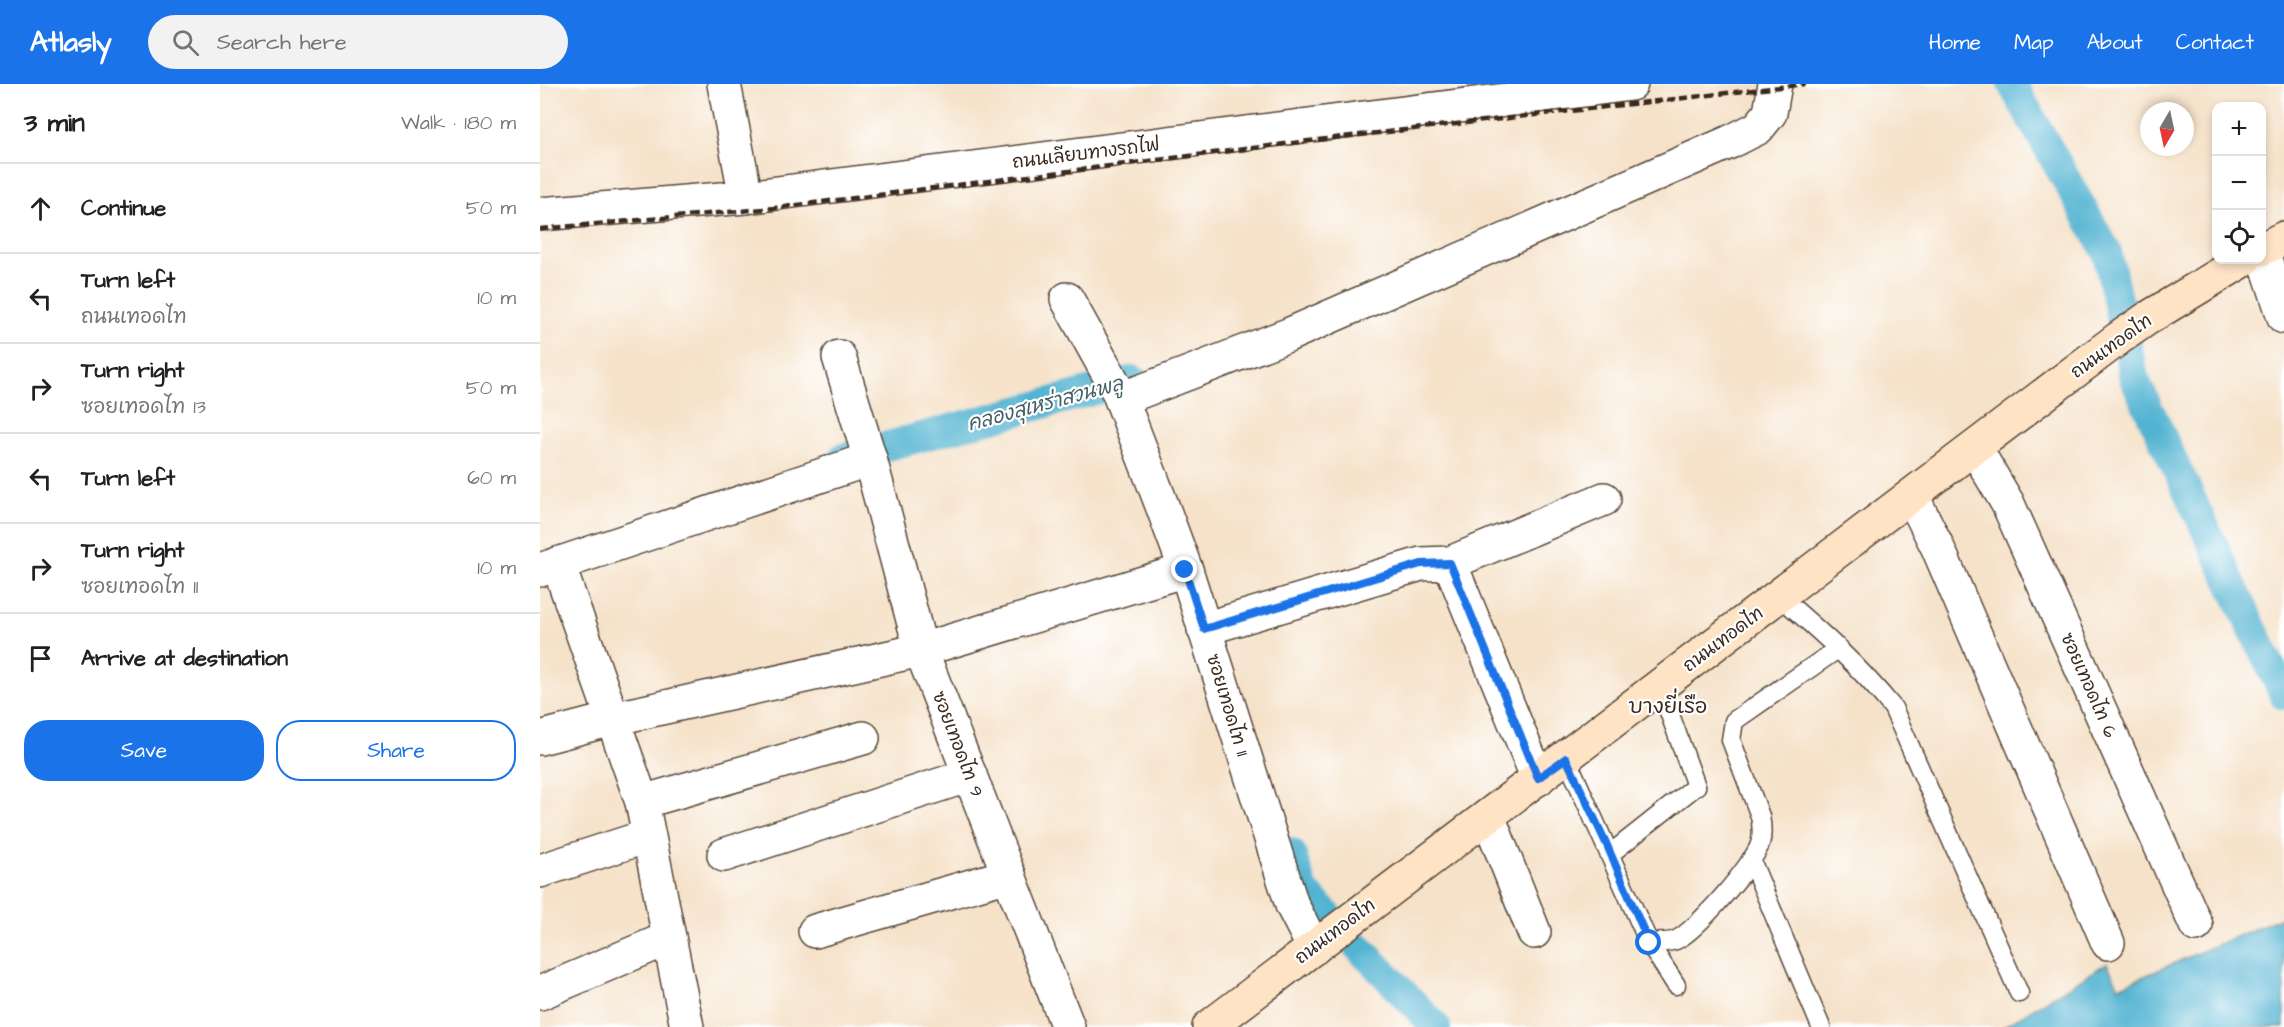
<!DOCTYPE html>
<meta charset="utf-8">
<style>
body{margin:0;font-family:"Architects Daughter","Playpen Sans Thai",sans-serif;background:#f2f2f2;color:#202124}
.controls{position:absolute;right:18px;top:18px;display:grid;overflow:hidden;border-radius:12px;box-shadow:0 3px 9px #0003}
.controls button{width:54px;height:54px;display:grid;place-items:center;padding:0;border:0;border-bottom:2px solid #e0e0e0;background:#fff;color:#202124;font:30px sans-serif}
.compass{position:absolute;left:1600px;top:18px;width:54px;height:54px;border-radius:50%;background:#fff;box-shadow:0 3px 9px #0003;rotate:189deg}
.stop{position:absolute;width:18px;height:18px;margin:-14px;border:4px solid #1a73e8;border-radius:50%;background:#fff}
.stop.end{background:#1a73e8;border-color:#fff;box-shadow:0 2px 6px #0008}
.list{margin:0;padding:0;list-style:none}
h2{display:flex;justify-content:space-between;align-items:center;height:78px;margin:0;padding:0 24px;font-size:26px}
h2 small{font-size:20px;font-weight:400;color:#757577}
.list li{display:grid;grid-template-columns:39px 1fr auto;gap:18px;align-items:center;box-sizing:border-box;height:90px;padding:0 24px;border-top:2px solid #e0e0e0}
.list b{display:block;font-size:22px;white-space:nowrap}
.list p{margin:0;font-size:20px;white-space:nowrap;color:#757577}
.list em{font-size:20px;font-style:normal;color:#757577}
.actions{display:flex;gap:12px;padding:18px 24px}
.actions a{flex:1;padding:14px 0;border:2px solid #1a73e8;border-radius:24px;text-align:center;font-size:21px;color:#1a73e8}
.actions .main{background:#1a73e8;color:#fff}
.icon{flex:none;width:33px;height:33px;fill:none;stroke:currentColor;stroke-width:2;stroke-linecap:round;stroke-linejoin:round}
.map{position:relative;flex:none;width:1744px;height:943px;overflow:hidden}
header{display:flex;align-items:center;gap:36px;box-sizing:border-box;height:84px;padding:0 30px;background:#1a73e8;color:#fff}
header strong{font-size:28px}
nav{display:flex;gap:33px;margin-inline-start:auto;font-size:21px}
.search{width:420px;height:54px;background:#f2f2f2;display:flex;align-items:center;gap:15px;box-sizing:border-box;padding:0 21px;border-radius:33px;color:#757577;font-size:22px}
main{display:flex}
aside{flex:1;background:#fff}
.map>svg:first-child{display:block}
</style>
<header>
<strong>Atlasly</strong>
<div class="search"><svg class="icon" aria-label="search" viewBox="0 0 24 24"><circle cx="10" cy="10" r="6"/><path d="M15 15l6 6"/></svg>Search here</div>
<nav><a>Home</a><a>Map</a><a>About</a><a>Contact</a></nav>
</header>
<main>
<aside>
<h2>3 min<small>Walk · 180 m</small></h2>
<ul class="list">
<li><svg class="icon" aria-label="ahead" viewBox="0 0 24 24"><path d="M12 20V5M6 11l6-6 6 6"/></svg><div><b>Continue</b></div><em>50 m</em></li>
<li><svg class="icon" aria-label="left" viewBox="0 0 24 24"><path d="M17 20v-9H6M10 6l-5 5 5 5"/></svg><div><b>Turn left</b><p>ถนนเทอดไท</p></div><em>10 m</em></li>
<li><svg class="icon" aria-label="right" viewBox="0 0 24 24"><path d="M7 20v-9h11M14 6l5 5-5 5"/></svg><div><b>Turn right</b><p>ซอยเทอดไท 13</p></div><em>50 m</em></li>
<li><svg class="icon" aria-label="left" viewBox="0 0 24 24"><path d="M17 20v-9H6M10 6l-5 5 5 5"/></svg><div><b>Turn left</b></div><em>60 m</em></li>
<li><svg class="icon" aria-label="right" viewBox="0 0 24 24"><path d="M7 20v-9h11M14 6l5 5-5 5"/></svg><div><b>Turn right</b><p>ซอยเทอดไท 11</p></div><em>10 m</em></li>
<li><svg class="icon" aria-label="arrive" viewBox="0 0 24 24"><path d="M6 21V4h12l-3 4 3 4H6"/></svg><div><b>Arrive at destination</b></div></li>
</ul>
<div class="actions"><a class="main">Save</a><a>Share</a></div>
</aside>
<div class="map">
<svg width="1744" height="943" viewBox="0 0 1744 943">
<rect width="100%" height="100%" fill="#fff"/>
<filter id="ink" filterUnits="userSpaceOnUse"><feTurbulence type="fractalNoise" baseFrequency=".0167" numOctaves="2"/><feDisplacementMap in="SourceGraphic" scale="12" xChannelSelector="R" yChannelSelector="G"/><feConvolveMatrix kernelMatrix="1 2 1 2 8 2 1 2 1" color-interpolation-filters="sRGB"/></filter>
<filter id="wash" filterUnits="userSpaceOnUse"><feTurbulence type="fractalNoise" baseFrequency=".008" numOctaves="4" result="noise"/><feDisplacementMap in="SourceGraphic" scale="24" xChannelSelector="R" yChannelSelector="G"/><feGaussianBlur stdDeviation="1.35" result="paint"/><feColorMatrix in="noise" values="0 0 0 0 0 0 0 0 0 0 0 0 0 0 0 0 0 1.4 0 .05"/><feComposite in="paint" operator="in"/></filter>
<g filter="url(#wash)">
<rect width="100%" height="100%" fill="#f5e2c9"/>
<path fill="#53b4d2" stroke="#476f78" stroke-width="1.5" d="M1744,832V943H1463L1567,879L1579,903Z"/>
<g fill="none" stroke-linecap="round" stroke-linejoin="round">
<g stroke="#53b4d2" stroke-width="30">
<path d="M1472,0L1567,168L1594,294L1744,611"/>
<path d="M303,374L593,296L594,300"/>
<path d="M751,769L763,806L896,943"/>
</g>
</g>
</g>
<g filter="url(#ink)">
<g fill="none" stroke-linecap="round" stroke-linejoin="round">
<defs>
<g id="service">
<path d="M1239,512C1280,547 1319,582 1353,624L1479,909"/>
<path d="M1026,673L1109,859C1117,858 1128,859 1136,856C1156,847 1213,781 1220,760C1223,750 1222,742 1220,732L1191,656L1194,637L1299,564"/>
<path d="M1070,770L1156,702L1120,603"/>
<path d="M1211,776L1281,943"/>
<path d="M1109,859L1136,901"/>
</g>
<g id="minor">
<path d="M184,0L206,113"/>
<path d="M0,130L206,113L1091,0"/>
<path d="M1722,166L1744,233"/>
<path d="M527,215L579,309L623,424L646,486L752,821L774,864"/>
<path d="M299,273L330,375L381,566L528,943"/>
<path d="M581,315L748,251L1190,58L1218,44L1230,29L1235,0"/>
<path d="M1435,364L1468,420L1656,841"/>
<path d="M1372,412L1397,462L1568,859"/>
<path d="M910,479L998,695"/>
<path d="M18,480L102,718L147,943"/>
<path d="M0,486L330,375"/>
<path d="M664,545L881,480L910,479L1064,415"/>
<path d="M0,654L72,635L381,566L646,486"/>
<path d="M102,718L323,654"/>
<path d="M948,732L994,848"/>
<path d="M184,771L430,691"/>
<path d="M0,787L108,752"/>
<path d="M275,847L469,791"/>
<path d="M0,909L129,854"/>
</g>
<g id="secondary">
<path d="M1722,165L1744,154"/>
<path d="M669,943L1579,254L1608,234L1704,176"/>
</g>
</defs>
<use href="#service" stroke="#574638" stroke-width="21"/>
<use href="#minor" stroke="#574638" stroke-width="36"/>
<use href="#secondary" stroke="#574638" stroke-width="36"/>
<use href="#service" stroke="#fff" stroke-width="18"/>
<use href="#minor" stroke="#fff" stroke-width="33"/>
<use href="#secondary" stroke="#fee4c5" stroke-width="33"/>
<path stroke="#3b2a1e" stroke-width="4.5" stroke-dasharray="9 4.5" stroke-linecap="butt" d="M0,145L234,124L777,56L1266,0"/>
</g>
</g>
<g fill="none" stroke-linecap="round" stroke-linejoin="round" filter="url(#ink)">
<path stroke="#1a73e8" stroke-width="8" d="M645,486L664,545L881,480L910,479L998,694L1026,674L1066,759L1109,859"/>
</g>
<g text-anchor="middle" stroke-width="4.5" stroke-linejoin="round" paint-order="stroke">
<g font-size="18" fill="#3b2a1e" stroke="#fff">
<text transform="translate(546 69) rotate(-7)" y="6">ถนนเลียบทางรถไฟ</text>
<text transform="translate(1571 262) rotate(-36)" y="6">ถนนเทอดไท</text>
<text transform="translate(1183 555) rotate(-37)" y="6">ถนนเทอดไท</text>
<text transform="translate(1549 601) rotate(66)" y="6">ซอยเทอดไท 6</text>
<text transform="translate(688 621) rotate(73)" y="6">ซอยเทอดไท 11</text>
<text transform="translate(418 660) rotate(69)" y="6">ซอยเทอดไท 9</text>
<text transform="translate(795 847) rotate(-37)" y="6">ถนนเทอดไท</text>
</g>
<g font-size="20" font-style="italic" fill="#456166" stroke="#fff">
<text transform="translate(505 319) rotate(-15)" y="7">คลองสุเหร่าสวนพลู</text>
</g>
<g font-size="21" fill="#3b2a1e" stroke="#fff">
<text x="1128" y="629">บางยี่เรือ</text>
</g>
</g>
</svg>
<div class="controls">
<button>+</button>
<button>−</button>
<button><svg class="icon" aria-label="locate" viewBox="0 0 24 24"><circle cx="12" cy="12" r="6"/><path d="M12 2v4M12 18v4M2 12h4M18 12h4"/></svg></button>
</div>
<svg class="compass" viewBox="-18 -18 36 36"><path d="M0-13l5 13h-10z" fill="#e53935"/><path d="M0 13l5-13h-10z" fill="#757577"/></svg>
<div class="stop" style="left:1109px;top:859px"></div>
<div class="stop end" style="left:645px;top:486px"></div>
</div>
</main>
